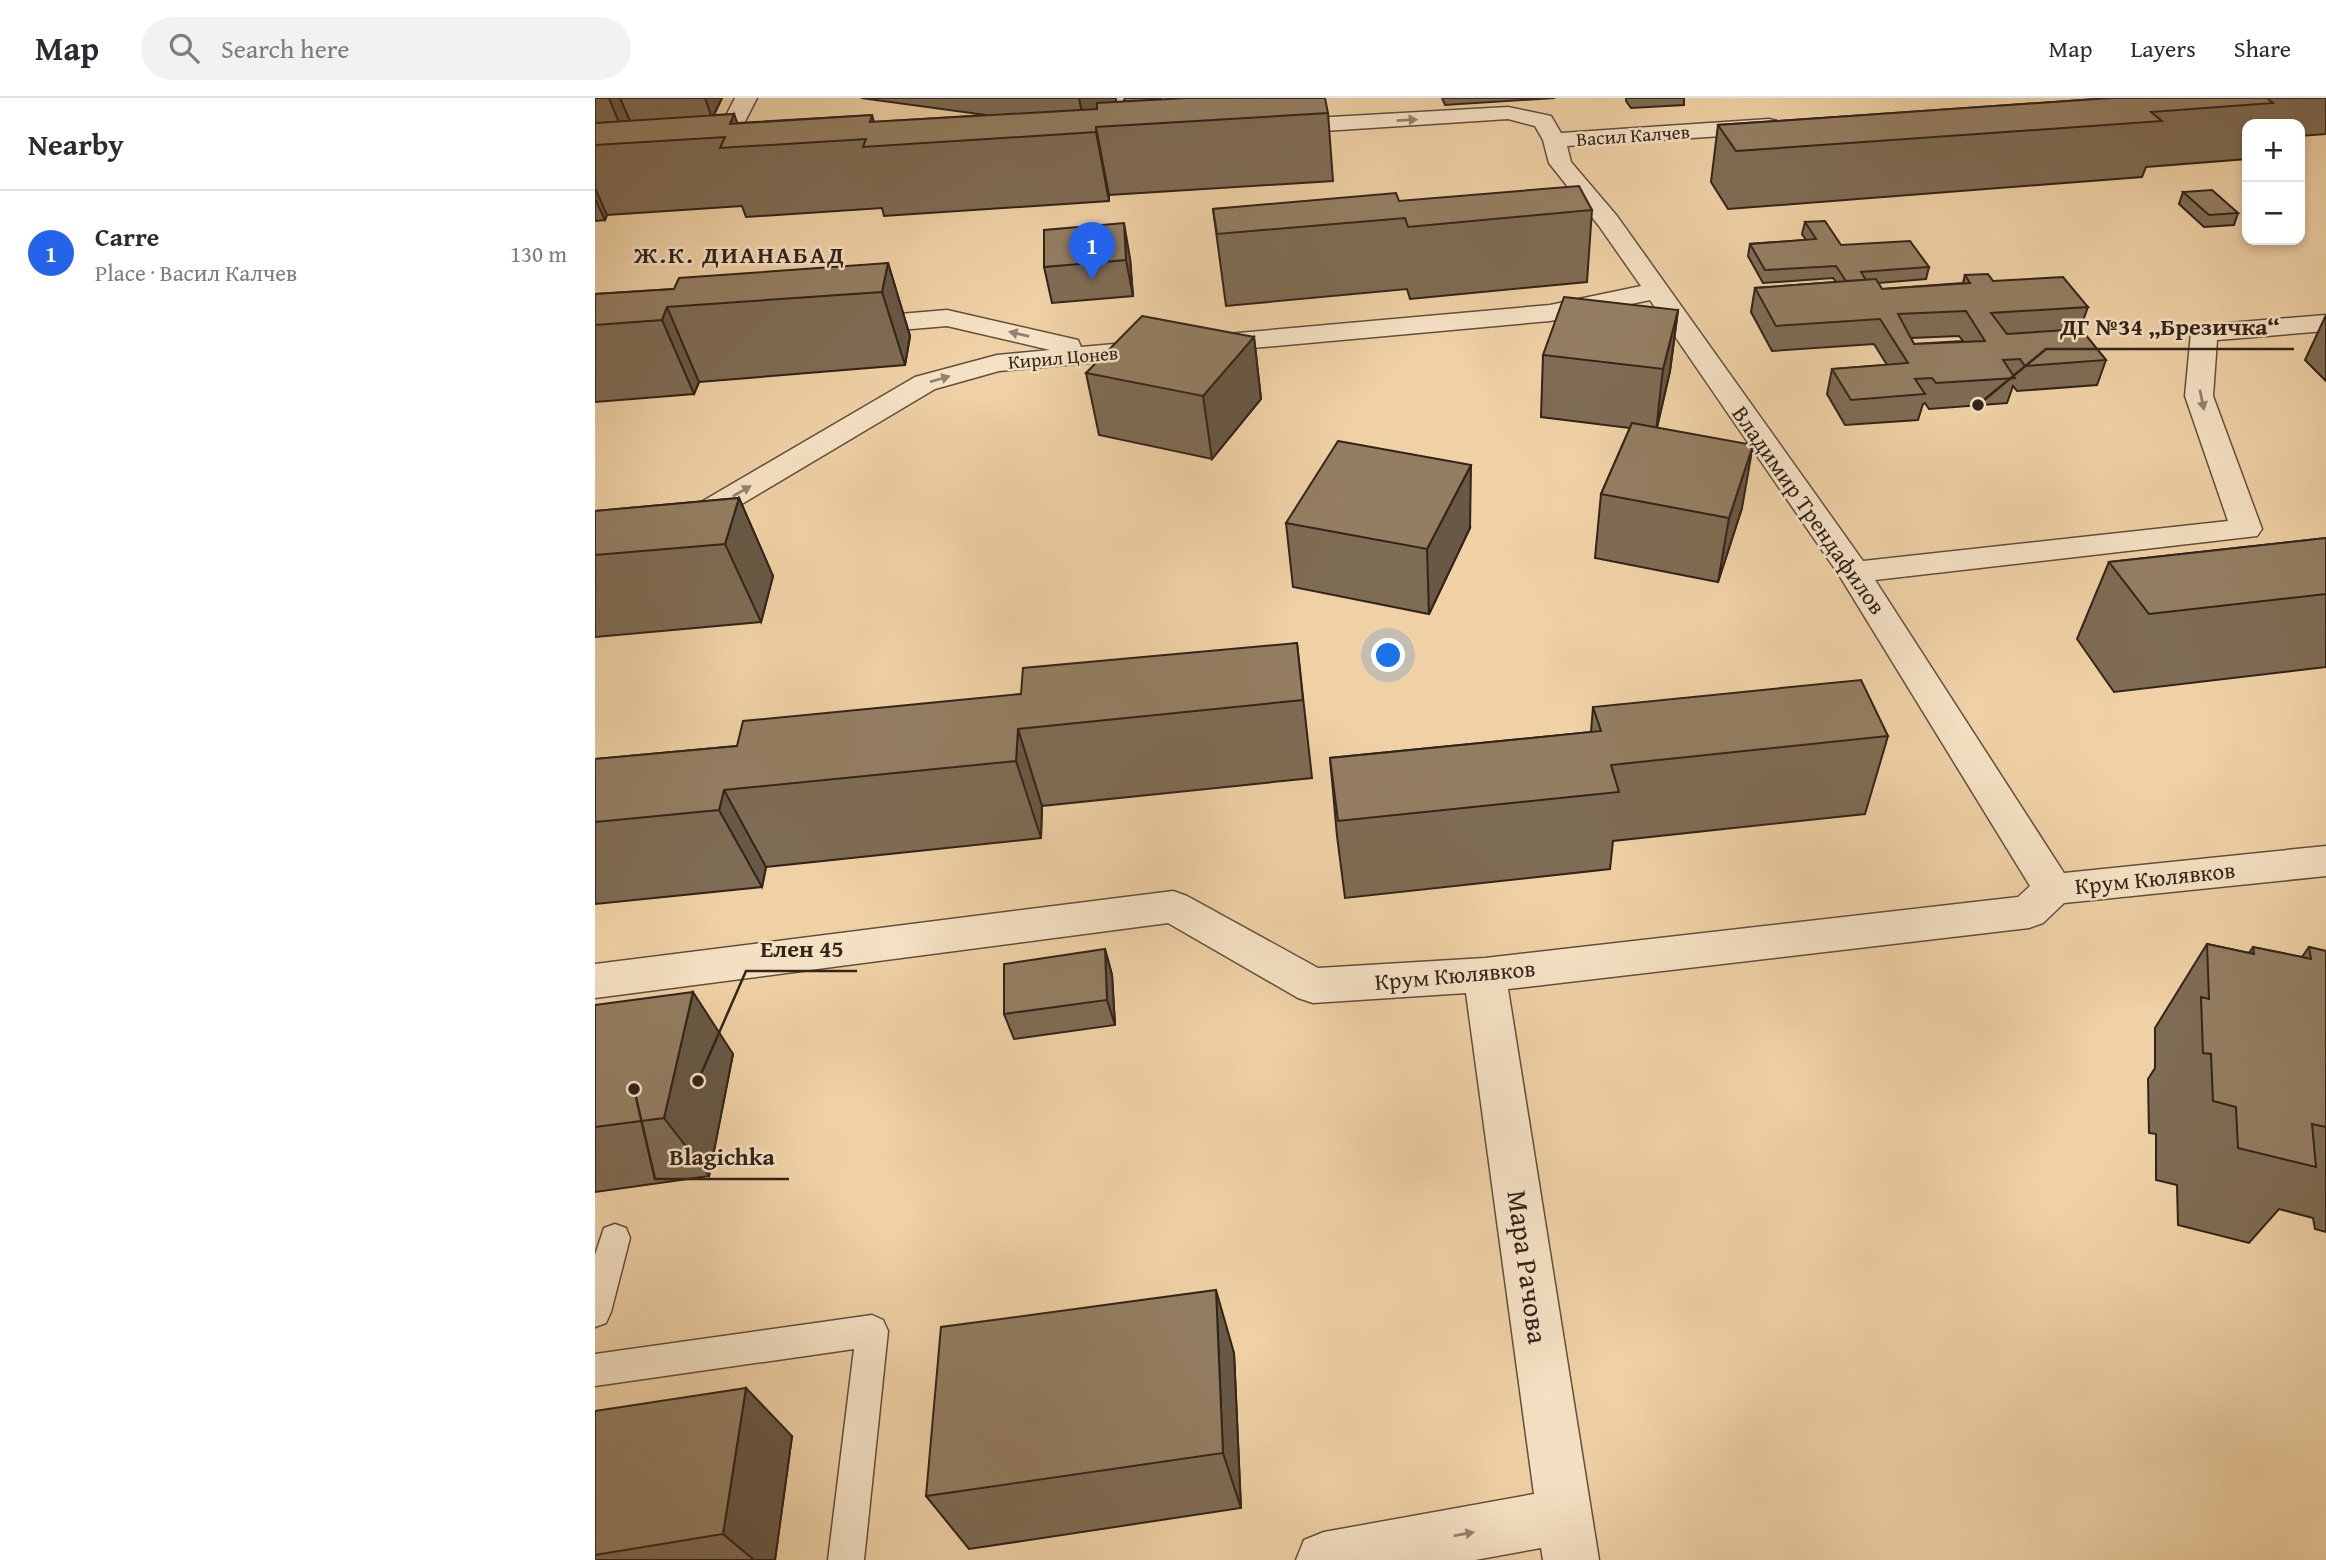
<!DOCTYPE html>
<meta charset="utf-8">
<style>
body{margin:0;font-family:"Gentium Book Plus",serif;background:#f2f2f3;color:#2b2b33}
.controls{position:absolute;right:21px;top:21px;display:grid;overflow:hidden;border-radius:14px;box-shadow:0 4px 10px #0003}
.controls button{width:63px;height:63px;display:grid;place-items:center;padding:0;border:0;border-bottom:2px solid #e1e1e2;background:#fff;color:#2b2b33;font:35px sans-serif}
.you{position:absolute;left:794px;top:558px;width:24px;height:24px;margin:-18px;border:5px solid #fff;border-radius:50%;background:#1a73e8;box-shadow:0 0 0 10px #1a73e833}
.badge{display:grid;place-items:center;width:46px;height:46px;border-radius:50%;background:#2563eb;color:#fff;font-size:23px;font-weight:700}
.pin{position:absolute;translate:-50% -58px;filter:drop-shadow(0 2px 4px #0008)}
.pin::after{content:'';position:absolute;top:37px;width:24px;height:21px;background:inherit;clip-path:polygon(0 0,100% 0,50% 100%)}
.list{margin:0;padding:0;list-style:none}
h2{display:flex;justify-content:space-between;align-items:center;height:91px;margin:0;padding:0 28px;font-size:30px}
h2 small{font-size:23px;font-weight:400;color:#7c7c81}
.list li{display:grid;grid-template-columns:46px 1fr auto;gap:21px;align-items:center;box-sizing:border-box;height:126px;padding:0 28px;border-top:2px solid #e1e1e2}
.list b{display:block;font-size:26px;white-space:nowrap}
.list p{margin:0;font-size:23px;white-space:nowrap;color:#7c7c81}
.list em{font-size:23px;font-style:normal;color:#7c7c81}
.icon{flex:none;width:38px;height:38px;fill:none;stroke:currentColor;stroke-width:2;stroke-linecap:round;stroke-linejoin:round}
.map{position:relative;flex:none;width:1731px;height:1462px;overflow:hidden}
header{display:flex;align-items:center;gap:42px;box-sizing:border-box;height:98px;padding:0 35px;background:#fff;border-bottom:2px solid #e1e1e2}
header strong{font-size:33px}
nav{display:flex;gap:38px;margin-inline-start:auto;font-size:24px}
.search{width:490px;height:63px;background:#f2f2f3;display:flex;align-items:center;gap:18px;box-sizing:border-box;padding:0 24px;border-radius:38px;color:#7c7c81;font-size:26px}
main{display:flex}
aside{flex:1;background:#fff}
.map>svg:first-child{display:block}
</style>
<header>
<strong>Map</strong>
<div class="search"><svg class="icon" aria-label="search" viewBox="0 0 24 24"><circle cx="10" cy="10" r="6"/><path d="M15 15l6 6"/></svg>Search here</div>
<nav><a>Map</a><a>Layers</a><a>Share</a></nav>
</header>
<main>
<aside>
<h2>Nearby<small></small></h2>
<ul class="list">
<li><span class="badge">1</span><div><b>Carre</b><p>Place · Васил Калчев</p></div><em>130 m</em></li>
</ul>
</aside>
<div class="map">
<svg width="1731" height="1462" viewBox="0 0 1731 1462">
<rect width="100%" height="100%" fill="#efd1a5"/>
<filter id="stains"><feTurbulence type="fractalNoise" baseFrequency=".00286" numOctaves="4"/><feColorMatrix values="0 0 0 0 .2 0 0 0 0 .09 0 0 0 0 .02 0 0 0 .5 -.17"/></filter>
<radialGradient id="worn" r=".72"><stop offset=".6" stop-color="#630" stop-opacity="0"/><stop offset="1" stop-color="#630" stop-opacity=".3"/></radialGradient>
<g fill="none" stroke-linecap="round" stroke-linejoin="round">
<defs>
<g id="lane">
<path d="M20,1126L31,1130L35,1140L16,1214L11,1225L0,1229V1157L9,1130Z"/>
<path d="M277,1217L288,1222L293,1233L269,1462H233L259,1251L0,1288V1256Z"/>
</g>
<g id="street">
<path d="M140,0H162L126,70H110L107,65Z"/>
<path d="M913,9L956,18L966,35L1174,21L1182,23L1185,28L1182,33L1174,35L972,48L976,64L1022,118L1268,463L1633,423L1590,298L1596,235L1600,229L1609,227L1731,217V233L1622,242L1618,298L1667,431L1662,438L1280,482L1469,775L1731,748V778L1469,805L1448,825L1434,830L913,891L1004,1462H948L946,1450L880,1462H701L709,1442L729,1434L939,1396L871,895L718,905L703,900L573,825L0,900V866L578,793L592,798L723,870L890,860L1423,799L1435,788L1244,477L1055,202L955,223L404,273L340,291L78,447L0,456V436L60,431L320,279L402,257L455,252L352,228L257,236L248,234L244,228L248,222L257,220L352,212L483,242L486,249L955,207L1046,188L1004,128L954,65L948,42L940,28L913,21L683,36L675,34L672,29L675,24L683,22Z"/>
</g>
</defs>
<use href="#lane" stroke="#614f3d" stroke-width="3"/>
<use href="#street" stroke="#614f3d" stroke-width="3"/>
<use href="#lane" fill="#f5e1c4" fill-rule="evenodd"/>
<use href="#street" fill="#f5e1c4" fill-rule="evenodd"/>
</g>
<g fill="#7f6c54" stroke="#32241a" stroke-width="2" fill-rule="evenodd">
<path d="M0,0H127L119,17L139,16L142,25L277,17L279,24L391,17L266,0H521L520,4H529L530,0H566V2L733,15L738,83L514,97V103L289,118L287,110L151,119L147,108L12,117L10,122L0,123Z"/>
<path d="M847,0H960L850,7Z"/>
<path d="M1031,0H1089V7L1036,10L1031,3Z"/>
<path d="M1516,0H1731V36L1705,38V26H1652V61L1551,69L1547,79L1133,111L1116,84L1123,27Z"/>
<path d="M1588,94L1643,115L1639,127L1609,129L1584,106Z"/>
<path d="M804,103L997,112L992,184L815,201L812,191L631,208L618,111Z"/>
<path d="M1210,124L1246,147L1334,169L1331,181L1283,185L1287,191L1368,185L1370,177L1398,183L1493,209L1485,231L1511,262L1502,287L1422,293L1418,288L1412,305L1334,311L1330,305L1328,306L1323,322L1250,327L1232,296L1237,271L1292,267L1279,246L1177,253L1156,214L1160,190L1241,184L1238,180L1168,185L1153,158L1155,146L1211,142L1207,136ZM1364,238L1368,243L1319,246L1316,240Z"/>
<path d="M535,160L538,198L457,205L449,169Z"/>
<path d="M293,165L315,238L310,267L104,284L99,296L0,304V196L79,191Z"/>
<path d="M1083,212L1075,273L1062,330L1147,410L1123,484L1000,460L1006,396L1035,330L946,319L948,257Z"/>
<path d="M1731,217V283L1710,262Z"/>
<path d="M659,239L666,301L617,361L504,337L491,275Z"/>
<path d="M144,400L178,478L166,524L0,539V413Z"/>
<path d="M691,425L875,430L834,516L698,489Z"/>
<path d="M1731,440V569L1519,594L1482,541L1514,464Z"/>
<path d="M702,545L717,680L447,708L446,740L171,769L167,789L0,806V661L142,648Z"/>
<path d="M998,609L1293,638L1270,716L1018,743L1015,771L750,800L742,738L735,660L996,634Z"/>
<path d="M1612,846L1654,855L1658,849L1707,859L1714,849L1731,853V1134L1720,1131L1718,1120L1684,1111L1654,1145L1583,1127L1582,1087L1561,1082V1036L1554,1035L1553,981L1560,970V930Z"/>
<path d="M510,851L517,877L520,927L419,941L409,916Z"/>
<path d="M0,907L138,956L114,1078L0,1094Z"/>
<path d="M639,1255L646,1410L374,1451L331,1398Z"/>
<path d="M0,1313L197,1338L180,1462H0Z"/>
</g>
<g fill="#685845" stroke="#32241a" stroke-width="2">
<path d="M14,0H25L36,25L29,37Z"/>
<path d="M110,0H127L117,20Z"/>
<path d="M484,0H521V4L490,31Z"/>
<path d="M139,16L151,48L135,26Z"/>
<path d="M501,29L514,97V103L501,34Z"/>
<path d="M0,90L12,117L10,122L0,101Z"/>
<path d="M529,125L535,160L538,198L531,162Z"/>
<path d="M293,165L315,238L310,267L287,194Z"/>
<path d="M72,209L104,284L99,296L67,222Z"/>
<path d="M1083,212L1075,273L1061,333L1068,271Z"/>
<path d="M659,239L666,301L617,361L608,298Z"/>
<path d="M1158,347L1147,410L1123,484L1134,420Z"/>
<path d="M876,367L875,430L834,516L832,451Z"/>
<path d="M144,400L178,478L166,524L130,446Z"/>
<path d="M423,631L447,708L446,740L421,663Z"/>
<path d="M129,692L171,769L167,789L124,712Z"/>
<path d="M510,851L517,877L520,927L512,902Z"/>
<path d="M98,894L138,956L114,1078L69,1020Z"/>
<path d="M621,1192L639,1255L646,1410L628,1355Z"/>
<path d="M151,1290L197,1338L180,1462H159L128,1436Z"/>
</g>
<g fill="#947e62" stroke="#32241a" stroke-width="2" fill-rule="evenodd">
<path d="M530,0H565V2L529,4Z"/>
<path d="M591,0H730L733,15L501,29V34L268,49L271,41L125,50L130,39L0,47V25L139,16L135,26L277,17L275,24L502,11V5Z"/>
<path d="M1516,0H1672L1678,5L1556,14L1567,23L1141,53L1123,27Z"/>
<path d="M984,88L997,112L813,129L810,120L622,136L618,111L801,95L804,103Z"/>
<path d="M1617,92L1643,115L1614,117L1588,94Z"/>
<path d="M1230,123L1246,147L1315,143L1334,169L1266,174L1271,182L1251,183L1241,168L1170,172L1155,146L1221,141L1210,124Z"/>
<path d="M529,125L531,162L449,169V132Z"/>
<path d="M293,165L287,194L72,209L67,222L0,227V196L79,191L84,180Z"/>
<path d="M1393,176L1398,183L1468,179L1493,209L1396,215L1412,236L1486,231L1511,262L1430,268L1425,261L1408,262L1420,280L1341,285L1337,280L1320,281L1330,296L1256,302L1237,271L1313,265L1285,221L1181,228L1160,190L1281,181L1287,191L1375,185L1370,177ZM1371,213L1390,243L1319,246L1303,216Z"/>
<path d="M969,199L1083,212L1068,271L948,257Z"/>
<path d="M547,218L659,239L608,298L491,275Z"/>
<path d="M1037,325L1158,347L1134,420L1006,396Z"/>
<path d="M743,343L876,367L832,451L691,425Z"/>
<path d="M144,400L130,446L0,457V413Z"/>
<path d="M1731,440V496L1554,516L1514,464Z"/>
<path d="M702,545L708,602L423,631L421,663L129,692L124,712L0,724V661L142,648L148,623L426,596L428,570Z"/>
<path d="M1266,582L1293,638L1016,667L1024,694L743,723L735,660L1006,633L998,609Z"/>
<path d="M1612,846L1659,856L1658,849L1716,861L1714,849L1731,853V1029L1717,1026L1721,1069L1643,1050L1641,1009L1618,1003L1616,956L1608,955L1606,899L1614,901Z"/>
<path d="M510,851L512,902L409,916V866Z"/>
<path d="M98,894L69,1020L0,1029V907Z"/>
<path d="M621,1192L628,1355L331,1398L346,1229Z"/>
<path d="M151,1290L128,1436L0,1457V1313Z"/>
</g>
<defs><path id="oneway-solid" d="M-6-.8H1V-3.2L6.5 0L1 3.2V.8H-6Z" transform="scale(1.75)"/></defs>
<g fill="#94826f">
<use href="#oneway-solid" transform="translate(812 22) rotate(-3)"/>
<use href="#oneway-solid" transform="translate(424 236) rotate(-167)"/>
<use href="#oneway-solid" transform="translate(345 281) rotate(-16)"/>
<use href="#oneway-solid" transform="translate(1607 302) rotate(78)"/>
<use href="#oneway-solid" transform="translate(147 393) rotate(-30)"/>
<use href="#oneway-solid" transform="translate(869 1436) rotate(-10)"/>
</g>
<g text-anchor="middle" stroke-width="5" stroke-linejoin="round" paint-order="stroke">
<g font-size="19" fill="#32241a" stroke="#f5e1c4">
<text transform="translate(1038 37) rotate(-4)" y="7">Васил Калчев</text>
<text transform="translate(468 259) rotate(-5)" y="7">Кирил Цонев</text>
</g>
<g font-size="23" fill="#32241a" stroke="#f5e1c4">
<text transform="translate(1214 412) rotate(55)" y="8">Владимир Трендафилов</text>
<text transform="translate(1560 780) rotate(-6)" y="8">Крум Кюлявков</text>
<text transform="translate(860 877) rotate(-5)" y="8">Крум Кюлявков</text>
</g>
<g font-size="24" font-weight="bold" letter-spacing="2" fill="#32241a" stroke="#f5e1c4">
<text x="145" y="165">Ж.К. ДИАНАБАД</text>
</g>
<g font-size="28" fill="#32241a" stroke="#f5e1c4">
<text transform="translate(933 1169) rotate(82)" y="10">Мара Рачова</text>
</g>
</g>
<path fill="none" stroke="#32241a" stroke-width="2.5" d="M1383 307L1451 251H1699M103 983L151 873H262M39 991L60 1081H194"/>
<g fill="#32241a" stroke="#f5e1c4" stroke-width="2.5">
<circle cx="1383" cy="307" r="7"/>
<circle cx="103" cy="983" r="7"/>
<circle cx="39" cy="991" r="7"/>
</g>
<g font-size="24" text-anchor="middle" font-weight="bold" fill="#32241a" stroke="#f5e1c4" stroke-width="5" stroke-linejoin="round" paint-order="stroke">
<text x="1575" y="237">ДГ №34 „Брезичка“</text>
<text x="207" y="859">Елен 45</text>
<text x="127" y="1067">Blagichka</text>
</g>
<rect width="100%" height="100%" filter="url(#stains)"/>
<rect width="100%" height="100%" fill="url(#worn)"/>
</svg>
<div class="controls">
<button>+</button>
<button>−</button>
</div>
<div class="you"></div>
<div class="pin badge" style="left:497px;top:182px">1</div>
</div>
</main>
